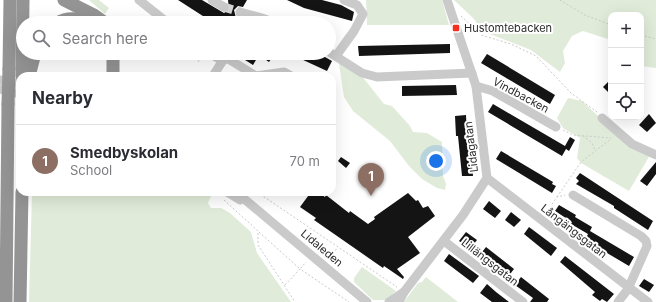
<!DOCTYPE html>
<meta charset="utf-8">
<style>
body{margin:0;font-family:Inter,sans-serif;background:#f2f2f3;color:#2b2b33}
.controls{position:absolute;right:12px;top:12px;display:grid;overflow:hidden;border-radius:8px;box-shadow:0 4px 16px #0002}
.controls button{width:36px;height:36px;display:grid;place-items:center;padding:0;border:0;border-bottom:1px solid #e1e1e2;background:#fff;color:#2b2b33;font:20px sans-serif}
.you{position:absolute;left:436px;top:161px;width:14px;height:14px;margin:-10px;border:3px solid #fff;border-radius:50%;background:#1a73e8;box-shadow:0 0 0 6px #1a73e833}
.badge{display:grid;place-items:center;width:26px;height:26px;border-radius:50%;background:#f42f1f;color:#fff;font-size:13px;font-weight:700}
.pin{position:absolute;translate:-50% -33px;filter:drop-shadow(0 1px 2px #0008)}
.pin::after{content:'';position:absolute;top:21px;width:14px;height:12px;background:inherit;clip-path:polygon(0 0,100% 0,50% 100%)}
.list{margin:0;padding:0;list-style:none}
h2{display:flex;justify-content:space-between;align-items:center;height:52px;margin:0;padding:0 16px;font-size:17px}
h2 small{font-size:13px;font-weight:400;color:#7c7c81}
.list li{display:grid;grid-template-columns:26px 1fr auto;gap:12px;align-items:center;box-sizing:border-box;height:72px;padding:0 16px;border-top:1px solid #e1e1e2}
.list b{display:block;font-size:15px;white-space:nowrap}
.list p{margin:0;font-size:13px;white-space:nowrap;color:#7c7c81}
.list em{font-size:13px;font-style:normal;color:#7c7c81}
.icon{flex:none;width:22px;height:22px;fill:none;stroke:currentColor;stroke-width:2;stroke-linecap:round;stroke-linejoin:round}
.map{position:relative;flex:none;width:656px;height:302px;overflow:hidden}
.search{position:absolute;background:#fff;box-shadow:0 4px 16px #0002;left:16px;top:16px;width:320px;height:44px;display:flex;align-items:center;gap:10px;box-sizing:border-box;padding:0 14px;border-radius:22px;color:#7c7c81;font-size:15px}
.panel{position:absolute;background:#fff;box-shadow:0 4px 16px #0002;left:16px;top:72px;width:320px;height:124px;border-radius:12px}
.map>svg:first-child{display:block}
</style>
<div class="map">
<svg width="656" height="302" viewBox="0 0 656 302">
<rect width="100%" height="100%" fill="#fff"/>
<g fill="#e0ecd9">
<path d="M89,0H99L109,8L105,14Z"/>
<path d="M366,0H442L449,25H367Z"/>
<path d="M454,0H656V68L641,66V15H611V40L583,31L572,36L563,51L565,63L560,72L531,50L482,31L474,19Z"/>
<path d="M339,64H342L361,75L384,104L392,106L410,126L413,132L427,133L442,142L443,176L446,184L445,190L437,188L422,179L409,166L390,141L353,111L344,97Z"/>
<path d="M568,98L582,101L599,117L650,155L629,191L581,163L577,158L580,138L563,128L557,118Z"/>
<path d="M32,192H207L211,196L208,203L211,208H221L230,213L251,232L257,253L291,302H29Z"/>
<path d="M362,267L396,291L386,300H373L354,282V278Z"/>
<path d="M426,277L458,302H404L418,283L422,282Z"/>
</g>
<g fill="#141414">
<path d="M178,0H202L224,13L229,10L228,0H247L243,7L238,6L234,10L236,18L243,23H203L206,18Z"/>
<path d="M287,0H322L341,5L354,12L352,21L304,8Z"/>
<path d="M450,44V53L359,56L358,46Z"/>
<path d="M234,53H275L269,62L259,55L253,65Z"/>
<path d="M288,53H318L332,61L327,71Z"/>
<path d="M487,54L555,95L550,104L481,63Z"/>
<path d="M608,82L611,85V95L603,87Z"/>
<path d="M456,85L457,95L402,96V86Z"/>
<path d="M493,104L565,146L570,137L575,140L569,151L566,149L562,156L488,112Z"/>
<path d="M649,114L656,123L647,132L639,125Z"/>
<path d="M466,115L467,135H469L473,176H462L458,136H456L455,116Z"/>
<path d="M501,151L553,182L552,184L556,186L552,193L496,159Z"/>
<path d="M341,157L350,163L346,168L338,161Z"/>
<path d="M656,162V174L647,186L640,181Z"/>
<path d="M580,173L653,221L648,230L614,208V206L576,184L579,181L576,178Z"/>
<path d="M311,192H318L325,197L326,195L349,213L350,211L368,224L375,219L374,217L408,193L416,201L418,200L423,208L428,206L435,216L408,237L420,253L397,269L404,277L403,279L384,266L383,268L350,245L314,220L316,218L300,207Z"/>
<path d="M489,201L501,211L495,218L483,209Z"/>
<path d="M559,205L576,215L575,217L592,227L590,231L634,257L629,266L585,240L588,234L571,224L572,222L555,211Z"/>
<path d="M511,212L521,220L514,227L505,220Z"/>
<path d="M529,227L557,248L551,256L524,234Z"/>
<path d="M466,232L477,240L470,249L459,241Z"/>
<path d="M486,247L514,269L507,278L479,256Z"/>
<path d="M449,254L479,276L473,283L444,261Z"/>
<path d="M565,256L614,294L607,302L602,299L600,301L592,295L595,292L560,262Z"/>
<path d="M521,277L549,299L547,302H530L533,298L515,285Z"/>
<path d="M644,279L654,285L649,292L639,286Z"/>
<path d="M487,284L496,292L509,302H492L480,293Z"/>
</g>
<g fill="none" stroke-linecap="round" stroke-linejoin="round">
<path stroke="#d5d5d5" stroke-width="9" stroke-dasharray="9 4.5" stroke-linecap="butt" d="M224,7L240,12"/>
<g stroke="#cacaca" stroke-width="1" stroke-dasharray="2 2" stroke-linecap="butt">
<path d="M560,0L585,15L611,25"/>
<path d="M461,16L481,35L511,44L536,56L571,93L597,112"/>
<path d="M641,35L656,39"/>
<path d="M198,62L202,55"/>
<path d="M563,130L573,135L611,138"/>
<path d="M583,136L592,143L595,150"/>
<path d="M214,192L220,197"/>
<path d="M257,192L397,287"/>
<path d="M557,197L581,162L611,139"/>
<path d="M224,200L258,231V245L295,302"/>
<path d="M545,214L557,197L565,195"/>
<path d="M259,232L300,269L306,262"/>
<path d="M317,249L322,247L332,252L337,249"/>
<path d="M285,285L300,269L349,302"/>
</g>
<g stroke="#cacaca" stroke-width="9">
<path d="M139,0L168,23"/>
<path d="M212,0L224,7"/>
<path d="M240,12C251,16 263,17 274,23"/>
<path d="M329,52L362,73L377,77L472,73"/>
<path d="M209,53L223,61"/>
<path d="M336,56L354,31L363,14L357,5L344,0"/>
<path d="M213,76L225,57L256,76L284,72L291,76"/>
<path d="M0,80L20,84"/>
<path d="M476,86L493,91L556,127"/>
<path d="M0,89L20,94"/>
<path d="M602,118L632,144L656,155"/>
<path d="M487,178L648,302"/>
<path d="M227,192L240,200"/>
<path d="M236,192L367,302"/>
<path d="M573,195L641,236L646,241L647,246L628,289L618,302"/>
<path d="M444,241L523,302"/>
<path d="M389,302L404,292"/>
<path d="M399,302L404,292L463,215L487,178L476,86L447,0"/>
</g>
<g stroke="#949494" stroke-width="13">
<path d="M64,0L94,15L105,23"/>
<path d="M57,23C67,17 79,18 90,23"/>
<path d="M113,53V76"/>
<path d="M9,69L10,0"/>
<path d="M22,76L23,0"/>
<path d="M29,76L35,53"/>
<path d="M6,302L8,104"/>
<path d="M20,302L22,192"/>
</g>
<path stroke="#949494" stroke-width="13" d="M8,104L9,69"/>
</g>
<rect fill="#f42f1f" stroke="#fff" stroke-width="1.5" x="452" y="24" width="8" height="8" rx="2"/>
<g text-anchor="middle" stroke-width="4" stroke-linejoin="round" paint-order="stroke">
<g font-size="11" fill="#2d2d2d" stroke="#fff" text-anchor="start">
<text x="464" y="32">Hustomtebacken</text>
</g>
<g font-size="11" fill="#2d2d2d" stroke="#fff">
<text transform="translate(521 95) rotate(28)" y="4">Vindbacken</text>
<text transform="translate(471 147) rotate(-97)" y="4">Lidagatan</text>
<text transform="translate(574 231) rotate(38)" y="4">Långängsgatan</text>
<text transform="translate(322 248) rotate(40)" y="4">Lidaleden</text>
<text transform="translate(490 262) rotate(38)" y="4">Lillängsgatan</text>
</g>
</g>
</svg>
<div class="controls">
<button>+</button>
<button>−</button>
<button><svg class="icon" aria-label="locate" viewBox="0 0 24 24"><circle cx="12" cy="12" r="6"/><path d="M12 2v4M12 18v4M2 12h4M18 12h4"/></svg></button>
</div>
<div class="you"></div>
<div class="pin badge" style="left:371px;top:196px;background:#8d6e63">1</div>
<div class="search"><svg class="icon" aria-label="search" viewBox="0 0 24 24"><circle cx="10" cy="10" r="6"/><path d="M15 15l6 6"/></svg>Search here</div>
<section class="panel">
<h2>Nearby<small></small></h2>
<ul class="list">
<li><span class="badge" style="background:#8d6e63">1</span><div><b>Smedbyskolan</b><p>School</p></div><em>70 m</em></li>
</ul>
</section>
</div>
